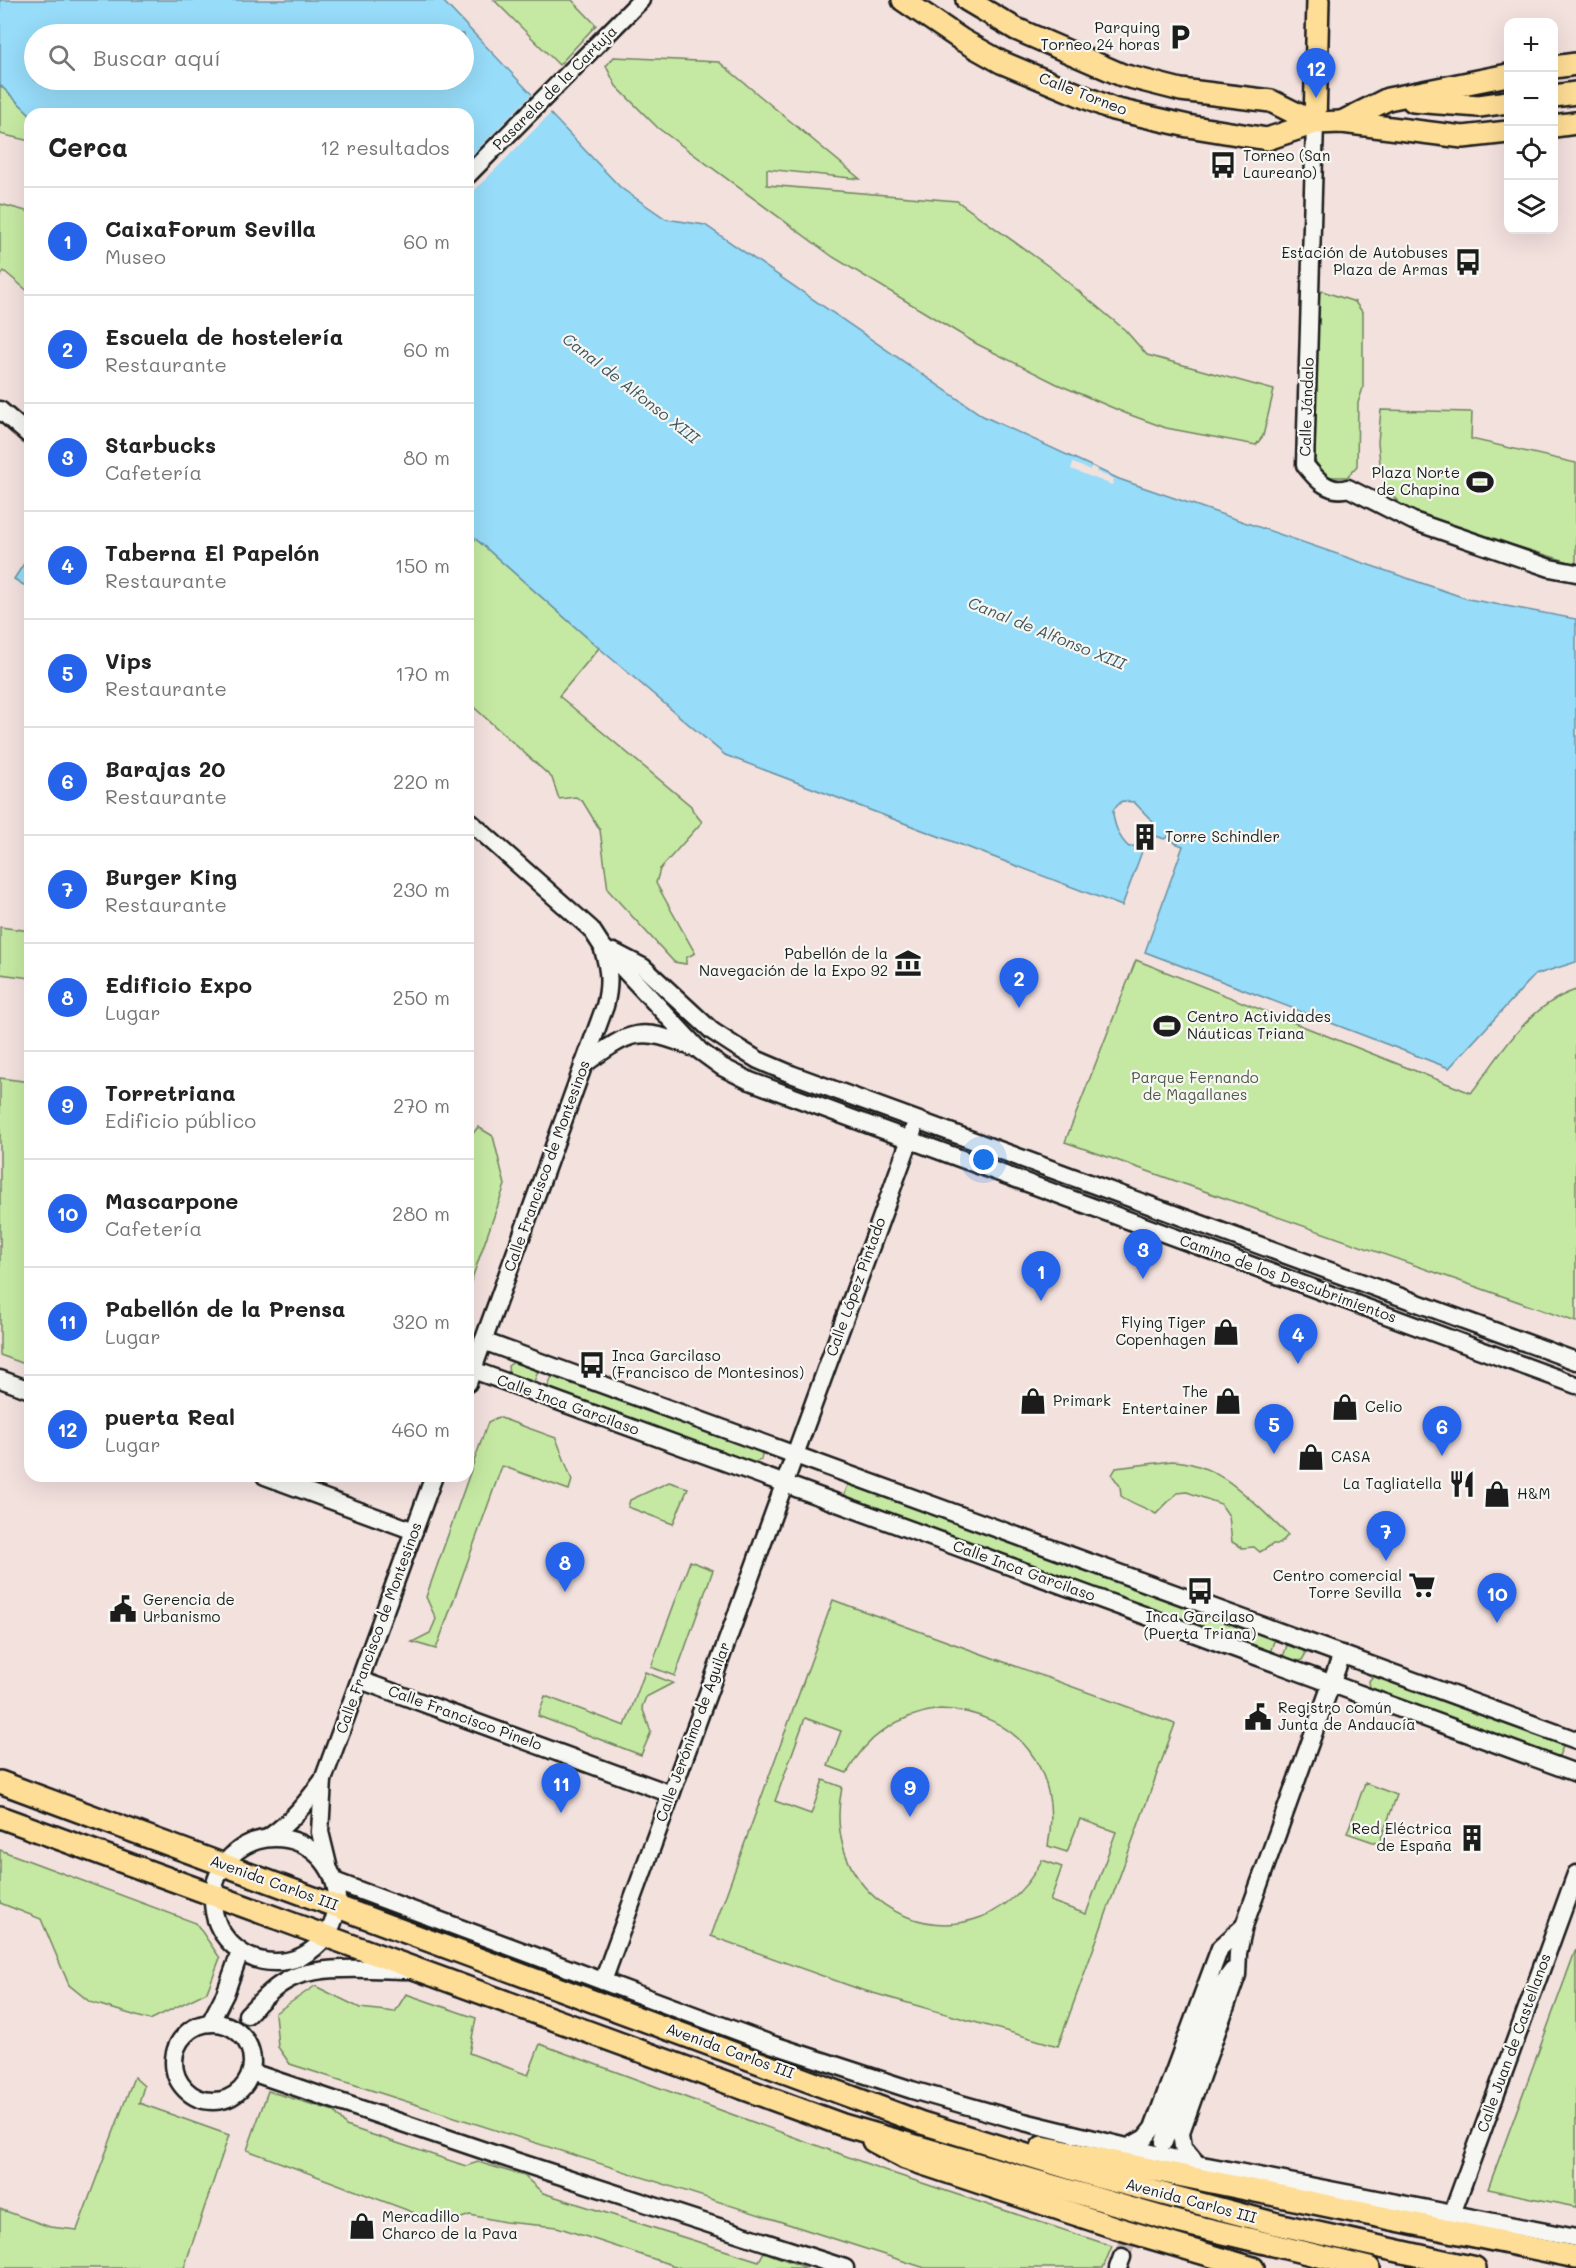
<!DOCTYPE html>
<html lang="es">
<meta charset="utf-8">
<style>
body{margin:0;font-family:Mali,sans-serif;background:#f6f6f6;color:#222}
.controls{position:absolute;right:18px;top:18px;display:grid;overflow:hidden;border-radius:12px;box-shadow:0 6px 24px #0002}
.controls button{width:54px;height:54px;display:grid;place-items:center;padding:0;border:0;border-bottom:2px solid #e0e0e0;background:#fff;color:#222;font:30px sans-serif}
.you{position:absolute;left:984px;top:1160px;width:21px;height:21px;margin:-15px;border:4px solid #fff;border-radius:50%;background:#1a73e8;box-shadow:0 0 0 9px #1a73e833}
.badge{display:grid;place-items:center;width:39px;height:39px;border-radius:50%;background:#2563eb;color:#fff;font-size:20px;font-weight:700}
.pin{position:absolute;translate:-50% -50px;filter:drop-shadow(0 2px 3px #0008)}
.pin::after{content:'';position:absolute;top:32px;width:21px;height:18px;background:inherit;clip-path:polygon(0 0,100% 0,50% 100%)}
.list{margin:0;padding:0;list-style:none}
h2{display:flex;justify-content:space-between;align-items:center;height:78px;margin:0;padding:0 24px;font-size:26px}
h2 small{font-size:20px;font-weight:400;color:#767676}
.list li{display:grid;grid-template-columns:39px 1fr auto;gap:18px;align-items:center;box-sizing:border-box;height:108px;padding:0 24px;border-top:2px solid #e0e0e0}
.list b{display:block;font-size:22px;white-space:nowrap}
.list p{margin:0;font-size:20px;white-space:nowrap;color:#767676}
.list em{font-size:20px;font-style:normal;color:#767676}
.icon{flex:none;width:33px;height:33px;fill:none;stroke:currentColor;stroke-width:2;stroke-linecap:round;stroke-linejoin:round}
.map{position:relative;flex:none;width:1576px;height:2268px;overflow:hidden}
.search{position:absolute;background:#fff;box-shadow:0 6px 24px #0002;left:24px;top:24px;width:450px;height:66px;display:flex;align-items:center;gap:15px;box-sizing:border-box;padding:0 21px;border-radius:33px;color:#767676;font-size:22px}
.panel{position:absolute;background:#fff;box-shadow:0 6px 24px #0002;left:24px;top:108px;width:450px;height:1374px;border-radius:18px}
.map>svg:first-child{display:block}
</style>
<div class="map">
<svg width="1576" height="2268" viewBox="0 0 1576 2268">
<rect width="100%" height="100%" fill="#f3e1de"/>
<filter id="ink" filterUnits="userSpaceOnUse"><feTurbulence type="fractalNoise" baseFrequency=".0167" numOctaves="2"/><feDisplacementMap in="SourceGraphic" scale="12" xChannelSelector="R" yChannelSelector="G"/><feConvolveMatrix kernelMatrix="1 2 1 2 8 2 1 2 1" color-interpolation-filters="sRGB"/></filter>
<g filter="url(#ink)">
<g fill="#c5e9a2" stroke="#70825f" stroke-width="1.5" fill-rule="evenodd">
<path d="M494,0H572L596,25L559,65Z"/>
<path d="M614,57L719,62L860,179L767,169V185L957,201L1051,268L1125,330L1147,355L1274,390L1263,436L1256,445L1166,428L1125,413L1057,384L977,344L833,257L658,128L616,86L606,66Z"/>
<path d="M0,85L30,114V141L0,134Z"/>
<path d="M0,204L30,212V293L4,271L0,277Z"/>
<path d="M1322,291L1355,302L1363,313V388L1358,403L1357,466L1347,477H1327L1315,461L1317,294Z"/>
<path d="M1381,410L1472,412L1471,439L1576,463V564L1486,537L1414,513L1399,503L1387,489L1381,474L1378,442Z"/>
<path d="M468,532L599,648L559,696L691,806L693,811L702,822L660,869L656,883L695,953L686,958V964L674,962L608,890L600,830L583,802L576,797L559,799L552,778L468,702Z"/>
<path d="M0,927L30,931V978L0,974Z"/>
<path d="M1136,960L1471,1093C1501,1055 1526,1006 1576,990V1322L1065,1142Z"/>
<path d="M0,1078L30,1082V1366L0,1355Z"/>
<path d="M478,1127L493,1136L505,1185L468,1290V1140Z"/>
<path d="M515,1361L539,1369L533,1384L509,1374L508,1366Z"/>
<path d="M553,1374L758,1449L762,1454L761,1460L752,1463L547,1389Z"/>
<path d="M498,1417L556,1438L572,1480L569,1490L502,1466L436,1649L412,1642L430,1633L436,1619L426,1597L488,1422Z"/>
<path d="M1172,1461C1222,1463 1254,1504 1288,1535L1280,1544H1273L1260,1552L1254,1547L1242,1548L1232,1542L1229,1516L1221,1504L1187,1492L1177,1493L1156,1514C1145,1507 1132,1504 1121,1496L1120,1486L1112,1475L1116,1468Z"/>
<path d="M669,1482L688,1488L673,1524L628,1507L630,1500Z"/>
<path d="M849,1482L1275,1638L1270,1653L844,1497Z"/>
<path d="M690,1561L713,1570L675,1676L651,1667Z"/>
<path d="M833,1600L1175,1724L1058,2046L859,1989L711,1936ZM940,1709C1017,1711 1063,1770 1048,1846L1067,1852L1080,1819L1116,1832L1086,1914L1050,1901L1062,1867L1042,1860C980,1979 815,1918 842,1787L823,1780L811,1814L775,1801L805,1718L841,1731L828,1766L847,1773C867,1735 898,1715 940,1709Z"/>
<path d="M1288,1642L1303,1649L1305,1655L1302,1660L1295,1662L1283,1657Z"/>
<path d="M645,1672L673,1683L646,1697L642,1707L651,1732L641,1755L538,1716L545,1696L625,1726Z"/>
<path d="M1377,1675L1564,1744L1558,1758L1373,1691L1370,1688L1369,1681L1373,1676Z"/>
<path d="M1365,1783L1397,1795L1379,1844L1347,1833Z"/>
<path d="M0,1850L196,1923L220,1958L207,1992L150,2020L90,2002L69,1985L41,1919L0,1903Z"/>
<path d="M1576,1949V2207L1488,2189Z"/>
<path d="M315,1986L360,2008L395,2012L406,1994L476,2018L469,2053L528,2075L540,2044L895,2174L1112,2246L1103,2268H925L290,2064L278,2047L275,2013Z"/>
<path d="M134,2077L144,2086L139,2103L229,2135L184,2268H0V2209L50,2227L77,2230Z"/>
<path d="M268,2091L334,2111L346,2126L466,2166L478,2162L524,2176L543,2193L759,2261L764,2252L807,2268H681L557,2227L505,2222L470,2215L444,2224L247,2150Z"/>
</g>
<g fill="#97dcf9" stroke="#668fa1" stroke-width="1.5" fill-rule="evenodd">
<path d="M0,0H442L621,188L666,219L705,225L983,416L1119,479L1468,599L1576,619V962L1535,975L1449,1068L1145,952L1183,846L1175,843L1169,836L1164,839L1151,834L1148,831L1155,824L1134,802L1122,801L1113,810C1113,822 1119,839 1129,847L1138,845L1139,840L1144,846L1122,906L725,755L599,648L468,532V114H30L0,85ZM34,34H464V80H34Z"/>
<path d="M30,554V589L14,579Z"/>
</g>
<g fill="#f3e1de">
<path d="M534,92L552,112L468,197V159Z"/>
<path d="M1073,463L1090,470L1091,466L1097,469L1096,472L1114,479L1112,485L1071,469Z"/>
</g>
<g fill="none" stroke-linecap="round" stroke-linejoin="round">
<path stroke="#c8bab7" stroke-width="16" stroke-dasharray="16 8" stroke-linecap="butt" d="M1122,2257L1151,2179"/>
<defs>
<g id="minor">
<path d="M1315,123L1305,465C1316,479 1329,494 1348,488L1413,521L1550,568L1576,573"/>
<path d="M468,175L641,0"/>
<path d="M0,410L30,436"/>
<path d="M468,820L591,929L602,946L700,1051L722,1067L750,1081L1576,1385"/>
<path d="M614,952L643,967L712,1031L735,1046L758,1060L791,1074L1576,1361"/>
<path d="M583,1065C631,1031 638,1025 694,1048"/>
<path d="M483,1341L1576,1740"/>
<path d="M473,1370L1576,1773"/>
<path d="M0,1379L30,1390"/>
<path d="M468,1383L605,1006C610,986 610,971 603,950"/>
<path d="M265,1476L414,1531"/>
<path d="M360,1680L671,1794"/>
<path d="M323,1780L320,1832L328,1865"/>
<path d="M269,1837C291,1822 307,1802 323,1780L434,1476"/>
<circle cx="275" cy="1900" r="62"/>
<path d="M334,1881L774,2045L912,2090L1024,2122L1197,2164L1576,2238"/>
<path d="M603,1981L913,1131"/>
<path d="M247,2015C259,2003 271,1989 286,1981C315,1963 376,1970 411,1970"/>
<circle cx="213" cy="2062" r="39"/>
<path d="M210,2023L225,1994L240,1952"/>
<path d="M251,2072L506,2158L845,2268"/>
<path d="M1164,2142L1218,1990L1232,1971"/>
<path d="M1127,2148L1145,2138L1153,2128L1220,1948L1244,1926"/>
<path d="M1197,2164L1183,2147L1181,2132L1237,1975L1238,1953L1244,1926L1342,1654"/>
<path d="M1452,2214L1576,1874"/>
<path d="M1118,2268L1122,2257"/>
</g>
<g id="major">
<path d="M903,0L962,40L1001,62L1113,109L1188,126L1267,139L1315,123L1342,122L1463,137L1508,132"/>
<path d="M967,0L1016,29L1122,75L1181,90L1271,101L1315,123"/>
<path d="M1554,67L1576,64"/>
<path d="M1554,96L1576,93"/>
<path d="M1413,101L1479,106L1508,102"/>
<path d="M1342,122L1388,99L1508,75"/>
<path d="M1315,123L1318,0"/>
<path d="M1554,126L1576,123"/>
<path d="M0,1782L922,2123L1095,2176L1277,2224L1475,2268"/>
<path d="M0,1817L843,2125L1178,2222L1369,2268"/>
<path d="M873,2141L905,2158L1117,2228L1253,2268"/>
<path d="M1042,2147L1576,2257"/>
</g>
</defs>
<use href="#minor" stroke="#1c1c1c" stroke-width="21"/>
<use href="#major" stroke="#1c1c1c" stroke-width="26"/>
<use href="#minor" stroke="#f6f6f2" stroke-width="16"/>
<use href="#major" stroke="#fedd96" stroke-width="21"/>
</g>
</g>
<defs>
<symbol id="parking-bare" viewBox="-9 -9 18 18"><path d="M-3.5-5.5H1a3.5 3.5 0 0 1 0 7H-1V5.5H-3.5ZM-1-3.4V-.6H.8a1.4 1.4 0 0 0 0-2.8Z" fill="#1c1c1c" stroke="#f6f6f2" stroke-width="2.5" paint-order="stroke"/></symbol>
<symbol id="bus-bare" viewBox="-9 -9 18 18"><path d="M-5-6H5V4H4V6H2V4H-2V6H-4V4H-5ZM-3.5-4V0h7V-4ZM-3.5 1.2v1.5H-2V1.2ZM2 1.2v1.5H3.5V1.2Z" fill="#1c1c1c" stroke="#f6f6f2" stroke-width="2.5" paint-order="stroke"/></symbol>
<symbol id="stadium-bare" viewBox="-9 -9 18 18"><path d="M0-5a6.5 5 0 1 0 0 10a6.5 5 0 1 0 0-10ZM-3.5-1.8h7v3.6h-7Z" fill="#1c1c1c" stroke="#f6f6f2" stroke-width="2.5" paint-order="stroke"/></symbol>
<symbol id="building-bare" viewBox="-9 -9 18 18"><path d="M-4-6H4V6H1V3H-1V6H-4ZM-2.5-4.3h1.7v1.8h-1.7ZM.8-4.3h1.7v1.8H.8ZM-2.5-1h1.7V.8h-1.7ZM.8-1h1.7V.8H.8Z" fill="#1c1c1c" stroke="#f6f6f2" stroke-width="2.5" paint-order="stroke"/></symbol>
<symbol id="museum-bare" viewBox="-9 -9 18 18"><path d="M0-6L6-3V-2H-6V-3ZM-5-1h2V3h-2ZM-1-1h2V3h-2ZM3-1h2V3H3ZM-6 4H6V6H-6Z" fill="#1c1c1c" stroke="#f6f6f2" stroke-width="2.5" paint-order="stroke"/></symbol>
<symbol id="shop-bare" viewBox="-9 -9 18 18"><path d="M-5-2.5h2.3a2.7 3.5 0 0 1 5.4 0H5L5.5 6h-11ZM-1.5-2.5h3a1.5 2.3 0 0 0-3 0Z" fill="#1c1c1c" stroke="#f6f6f2" stroke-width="2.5" paint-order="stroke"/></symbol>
<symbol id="restaurant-bare" viewBox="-9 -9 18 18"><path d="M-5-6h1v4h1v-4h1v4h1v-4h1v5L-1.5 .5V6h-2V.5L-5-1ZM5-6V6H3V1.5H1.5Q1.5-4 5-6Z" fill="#1c1c1c" stroke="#f6f6f2" stroke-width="2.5" paint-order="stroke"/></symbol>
<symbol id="supermarket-bare" viewBox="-9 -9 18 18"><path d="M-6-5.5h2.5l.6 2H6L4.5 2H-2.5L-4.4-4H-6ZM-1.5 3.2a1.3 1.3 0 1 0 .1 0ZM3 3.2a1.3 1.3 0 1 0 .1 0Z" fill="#1c1c1c" stroke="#f6f6f2" stroke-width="2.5" paint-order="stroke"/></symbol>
<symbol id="civic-bare" viewBox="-9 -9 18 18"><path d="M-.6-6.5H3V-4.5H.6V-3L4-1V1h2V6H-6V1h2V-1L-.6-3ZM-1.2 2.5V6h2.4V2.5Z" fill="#1c1c1c" stroke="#f6f6f2" stroke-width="2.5" paint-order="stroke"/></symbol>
</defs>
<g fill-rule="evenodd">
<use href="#parking-bare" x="1161" y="18" width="38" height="38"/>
<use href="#bus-bare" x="1204" y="146" width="38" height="38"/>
<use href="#bus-bare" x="1449" y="243" width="38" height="38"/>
<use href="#stadium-bare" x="1461" y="463" width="38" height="38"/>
<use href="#building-bare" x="1126" y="818" width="38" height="38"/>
<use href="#museum-bare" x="889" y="944" width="38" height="38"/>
<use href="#stadium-bare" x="1148" y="1007" width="38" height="38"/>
<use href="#shop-bare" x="1207" y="1313" width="38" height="38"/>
<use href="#bus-bare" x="573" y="1346" width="38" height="38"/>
<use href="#shop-bare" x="1014" y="1382" width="38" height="38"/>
<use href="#shop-bare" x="1209" y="1382" width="38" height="38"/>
<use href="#shop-bare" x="1326" y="1388" width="38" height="38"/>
<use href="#shop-bare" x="1292" y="1438" width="38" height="38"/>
<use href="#restaurant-bare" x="1443" y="1465" width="38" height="38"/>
<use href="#shop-bare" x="1478" y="1475" width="38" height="38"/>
<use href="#supermarket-bare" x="1403" y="1566" width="38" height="38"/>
<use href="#bus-bare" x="1181" y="1572" width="38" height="38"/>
<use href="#civic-bare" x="104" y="1590" width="38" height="38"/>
<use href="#civic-bare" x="1239" y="1698" width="38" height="38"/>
<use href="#building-bare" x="1453" y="1819" width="38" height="38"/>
<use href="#shop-bare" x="343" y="2207" width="38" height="38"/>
</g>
<g text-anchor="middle" stroke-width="4.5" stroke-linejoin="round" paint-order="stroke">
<g font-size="15" fill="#1c1c1c" stroke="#f6f6f2" text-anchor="start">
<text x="1160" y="33" text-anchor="end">Parquing<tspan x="1160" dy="17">Torneo 24 horas</tspan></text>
<text x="1243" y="161">Torneo (San<tspan x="1243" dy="17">Laureano)</tspan></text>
<text x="1448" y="258" text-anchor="end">Estación de Autobuses<tspan x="1448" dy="17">Plaza de Armas</tspan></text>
<text x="1460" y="478" text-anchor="end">Plaza Norte<tspan x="1460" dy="17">de Chapina</tspan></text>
<text x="1165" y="842">Torre Schindler</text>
<text x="888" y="959" text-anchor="end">Pabellón de la<tspan x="888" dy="17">Navegación de la Expo 92</tspan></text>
<text x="1187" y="1022">Centro Actividades<tspan x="1187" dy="17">Náuticas Triana</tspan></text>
<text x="1206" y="1328" text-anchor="end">Flying Tiger<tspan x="1206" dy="17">Copenhagen</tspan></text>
<text x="612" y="1361">Inca Garcilaso<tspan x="612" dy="17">(Francisco de Montesinos)</tspan></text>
<text x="1208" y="1397" text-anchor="end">The<tspan x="1208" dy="17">Entertainer</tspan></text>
<text x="1053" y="1406">Primark</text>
<text x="1365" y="1412">Celio</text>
<text x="1331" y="1462">CASA</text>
<text x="1442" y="1489" text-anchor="end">La Tagliatella</text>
<text x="1517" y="1499">H&amp;M</text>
<text x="1402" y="1581" text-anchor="end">Centro comercial<tspan x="1402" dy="17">Torre Sevilla</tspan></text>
<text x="143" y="1605">Gerencia de<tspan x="143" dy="17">Urbanismo</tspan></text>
<text x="1200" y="1622" text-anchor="middle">Inca Garcilaso<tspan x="1200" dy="17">(Puerta Triana)</tspan></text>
<text x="1278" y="1713">Registro común<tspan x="1278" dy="17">Junta de Andaucía</tspan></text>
<text x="1452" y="1834" text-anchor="end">Red Eléctrica<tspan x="1452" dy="17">de España</tspan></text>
<text x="382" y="2222">Mercadillo<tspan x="382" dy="17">Charco de la Pava</tspan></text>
</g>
<g font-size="15" fill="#1c1c1c" stroke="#f6f6f2">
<text transform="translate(555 88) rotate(-45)" y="5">Pasarela de la Cartuja</text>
<text transform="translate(1083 94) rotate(21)" y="5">Calle Torneo</text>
<text transform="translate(1307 407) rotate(-88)" y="5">Calle Jándalo</text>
<text transform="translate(547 1166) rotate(-70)" y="5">Calle Francisco de Montesinos</text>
<text transform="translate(1288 1279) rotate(20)" y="5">Camino de los Descubrimientos</text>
<text transform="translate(856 1287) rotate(-70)" y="5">Calle López Pintado</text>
<text transform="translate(568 1405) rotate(20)" y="5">Calle Inca Garcilaso</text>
<text transform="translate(1024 1571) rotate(20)" y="5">Calle Inca Garcilaso</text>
<text transform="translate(379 1628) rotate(-70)" y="5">Calle Francisco de Montesinos</text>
<text transform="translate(465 1718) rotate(20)" y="5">Calle Francisco Pinelo</text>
<text transform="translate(693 1732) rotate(-70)" y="5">Calle Jerónimo de Aguilar</text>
<text transform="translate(274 1883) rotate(20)" y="5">Avenida Carlos III</text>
<text transform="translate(1514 2043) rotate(-70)" y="5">Calle Juan de Castellanos</text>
<text transform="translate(730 2051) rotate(20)" y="5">Avenida Carlos III</text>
<text transform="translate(1191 2201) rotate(15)" y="5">Avenida Carlos III</text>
</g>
<g font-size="15" fill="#4f5a44" stroke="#f6f6f2">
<text x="1195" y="1083">Parque Fernando<tspan x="1195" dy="17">de Magallanes</tspan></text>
</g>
<g font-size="16" font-style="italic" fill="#41565e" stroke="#f6f6f2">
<text transform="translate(631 388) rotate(38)" y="6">Canal de Alfonso XIII</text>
<text transform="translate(1047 633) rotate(22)" y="6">Canal de Alfonso XIII</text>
</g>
</g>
</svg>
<div class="controls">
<button>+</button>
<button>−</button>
<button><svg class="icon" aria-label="locate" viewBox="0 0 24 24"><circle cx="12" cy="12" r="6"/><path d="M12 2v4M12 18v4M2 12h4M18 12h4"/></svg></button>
<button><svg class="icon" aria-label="layers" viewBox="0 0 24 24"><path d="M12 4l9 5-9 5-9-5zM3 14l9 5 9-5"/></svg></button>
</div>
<div class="you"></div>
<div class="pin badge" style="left:1041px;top:1301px">1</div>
<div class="pin badge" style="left:1019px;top:1008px">2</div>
<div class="pin badge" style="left:1143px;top:1279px">3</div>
<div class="pin badge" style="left:1298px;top:1364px">4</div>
<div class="pin badge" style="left:1274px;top:1454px">5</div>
<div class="pin badge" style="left:1442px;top:1456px">6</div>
<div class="pin badge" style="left:1386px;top:1561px">7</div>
<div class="pin badge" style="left:565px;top:1592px">8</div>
<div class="pin badge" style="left:910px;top:1817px">9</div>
<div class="pin badge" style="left:1497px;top:1623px">10</div>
<div class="pin badge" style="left:561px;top:1813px">11</div>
<div class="pin badge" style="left:1316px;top:98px">12</div>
<div class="search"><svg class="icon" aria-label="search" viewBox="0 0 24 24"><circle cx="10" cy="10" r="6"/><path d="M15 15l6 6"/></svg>Buscar aquí</div>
<section class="panel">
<h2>Cerca<small>12 resultados</small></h2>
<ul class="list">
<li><span class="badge">1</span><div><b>CaixaForum Sevilla</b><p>Museo</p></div><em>60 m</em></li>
<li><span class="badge">2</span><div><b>Escuela de hostelería</b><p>Restaurante</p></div><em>60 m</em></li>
<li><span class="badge">3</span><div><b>Starbucks</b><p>Cafetería</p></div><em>80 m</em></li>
<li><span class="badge">4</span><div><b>Taberna El Papelón</b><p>Restaurante</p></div><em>150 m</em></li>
<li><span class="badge">5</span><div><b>Vips</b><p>Restaurante</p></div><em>170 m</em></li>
<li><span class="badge">6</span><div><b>Barajas 20</b><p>Restaurante</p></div><em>220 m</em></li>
<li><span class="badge">7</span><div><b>Burger King</b><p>Restaurante</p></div><em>230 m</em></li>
<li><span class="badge">8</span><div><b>Edificio Expo</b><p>Lugar</p></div><em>250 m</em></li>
<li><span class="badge">9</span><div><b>Torretriana</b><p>Edificio público</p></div><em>270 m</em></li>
<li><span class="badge">10</span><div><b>Mascarpone</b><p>Cafetería</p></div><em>280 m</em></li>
<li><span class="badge">11</span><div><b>Pabellón de la Prensa</b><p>Lugar</p></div><em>320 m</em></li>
<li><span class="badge">12</span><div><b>puerta Real</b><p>Lugar</p></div><em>460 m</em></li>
</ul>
</section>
</div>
